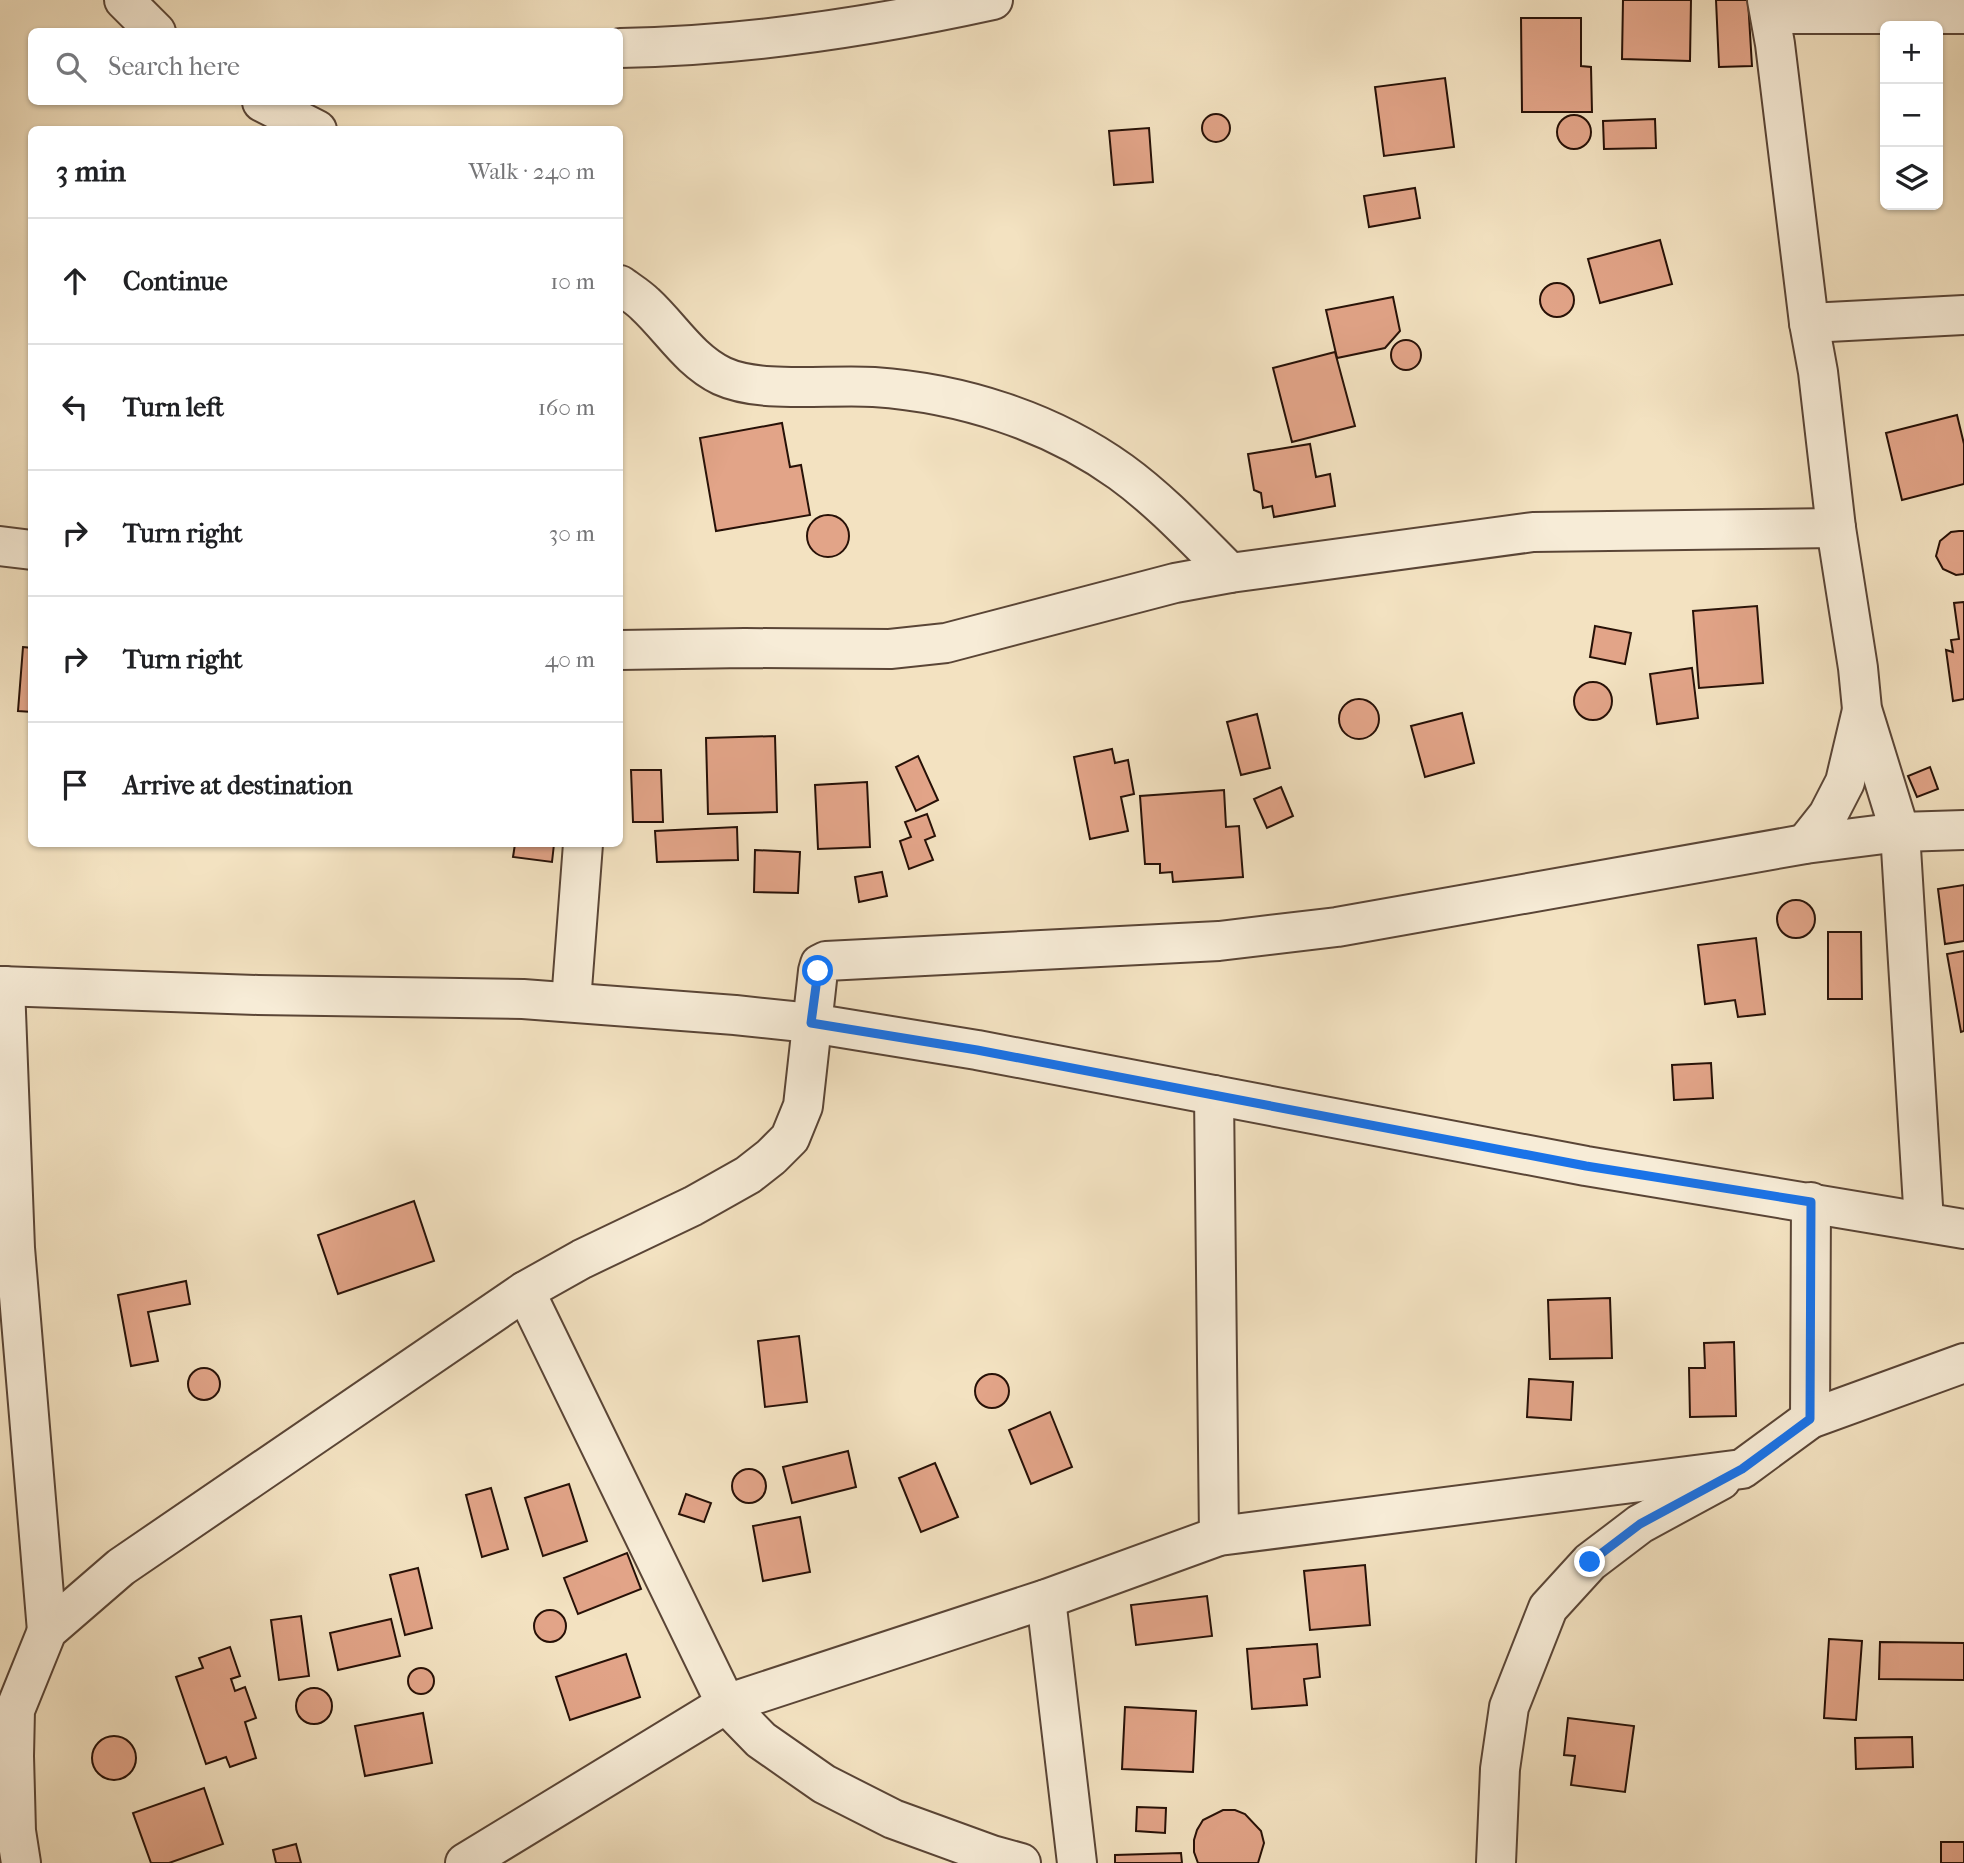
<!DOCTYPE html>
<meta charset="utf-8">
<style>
body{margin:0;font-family:"IM FELL French Canon",serif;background:#f6f6f6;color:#202124}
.controls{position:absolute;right:21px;top:21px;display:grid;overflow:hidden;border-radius:10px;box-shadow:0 2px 5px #0004}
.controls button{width:63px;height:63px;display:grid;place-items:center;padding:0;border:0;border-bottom:2px solid #e0e0e0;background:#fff;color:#202124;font:35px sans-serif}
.stop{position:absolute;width:21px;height:21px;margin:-16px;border:5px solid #1a73e8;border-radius:50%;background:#fff}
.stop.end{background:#1a73e8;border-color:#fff;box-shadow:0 2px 7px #0008}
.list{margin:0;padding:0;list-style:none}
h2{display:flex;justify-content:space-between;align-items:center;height:91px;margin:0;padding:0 28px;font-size:30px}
h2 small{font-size:23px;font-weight:400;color:#757577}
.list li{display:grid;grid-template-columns:46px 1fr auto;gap:21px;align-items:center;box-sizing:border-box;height:126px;padding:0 28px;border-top:2px solid #e0e0e0}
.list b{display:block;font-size:26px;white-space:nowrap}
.list em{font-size:23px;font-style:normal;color:#757577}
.icon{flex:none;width:38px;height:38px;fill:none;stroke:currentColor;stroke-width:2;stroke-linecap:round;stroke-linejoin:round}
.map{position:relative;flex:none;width:1964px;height:1863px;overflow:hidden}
.search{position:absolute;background:#fff;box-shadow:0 2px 5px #0004;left:28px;top:28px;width:595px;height:77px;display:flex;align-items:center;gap:18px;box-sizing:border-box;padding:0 24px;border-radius:10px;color:#757577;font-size:26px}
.panel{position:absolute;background:#fff;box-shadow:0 2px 5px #0004;left:28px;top:126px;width:595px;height:721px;border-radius:10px}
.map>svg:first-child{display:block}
</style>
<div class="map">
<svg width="1964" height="1863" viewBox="0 0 1964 1863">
<rect width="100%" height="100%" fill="#f3e2c1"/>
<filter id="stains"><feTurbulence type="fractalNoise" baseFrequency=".00286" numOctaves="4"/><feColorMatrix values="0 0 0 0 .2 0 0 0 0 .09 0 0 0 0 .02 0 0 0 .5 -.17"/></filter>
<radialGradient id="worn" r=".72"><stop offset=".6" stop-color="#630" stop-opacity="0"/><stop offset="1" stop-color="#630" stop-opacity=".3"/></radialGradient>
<g fill="#e2a488" stroke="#271107" stroke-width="2">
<path d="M1623,0H1691L1690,61L1622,59Z"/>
<path d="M1716,0H1748L1752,66L1719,67Z"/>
<path d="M1521,18H1581V66L1591,67L1592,112H1522Z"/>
<path d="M1445,78L1454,147L1384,156L1375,87Z"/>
<circle cx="1216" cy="128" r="14"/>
<circle cx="1574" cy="132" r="17"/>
<path d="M1655,119L1656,148L1604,149L1603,121Z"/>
<path d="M1149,128L1153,182L1114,185L1109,131Z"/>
<path d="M1415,188L1420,218L1369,227L1364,196Z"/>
<path d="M1660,240L1672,284L1600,303L1588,259Z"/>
<circle cx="1557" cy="300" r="17"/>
<path d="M1393,297L1400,331L1385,348L1337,358L1326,310Z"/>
<circle cx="1406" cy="355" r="15"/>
<path d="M1335,352L1355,426L1292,442L1273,368Z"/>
<path d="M1957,415L1964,444V484L1902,500L1886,433Z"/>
<path d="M782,423L790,467L801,465L810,515L716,531L700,438Z"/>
<path d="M1310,444L1316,477L1330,474L1335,506L1274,517L1272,506L1263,508L1261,493L1254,490L1248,454Z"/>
<circle cx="828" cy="536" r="21"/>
<path d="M1959,531H1964V574L1956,575L1943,569L1936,556L1940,541L1951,532Z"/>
<path d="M1964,602V699L1953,701L1946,650L1953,652L1951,640L1959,639L1954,603Z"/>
<path d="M1757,606L1763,683L1699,688L1693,611Z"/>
<path d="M1595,626L1631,633L1625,664L1590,657Z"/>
<path d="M23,647L32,648V712L18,711Z"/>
<path d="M1692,668L1698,718L1657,724L1650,674Z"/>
<circle cx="1593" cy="701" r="19"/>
<circle cx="1359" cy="719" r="20"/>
<path d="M1462,713L1474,763L1425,777L1411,726Z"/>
<path d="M1257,714L1270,768L1241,775L1227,722Z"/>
<path d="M775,736L777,812L708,814L706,738Z"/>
<path d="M1112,749L1115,763L1128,760L1134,794L1121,797L1128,831L1090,839L1074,757Z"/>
<path d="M918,756L938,800L916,811L896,767Z"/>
<path d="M1930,767L1938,789L1917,797L1908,776Z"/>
<path d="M631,770H661L663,822H633Z"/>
<path d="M867,782L870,847L818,849L815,785Z"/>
<path d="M1281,787L1293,816L1267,828L1254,799Z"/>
<path d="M1224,790L1226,827L1239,826L1243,877L1173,882L1172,872L1160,873V864H1145L1140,796Z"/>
<path d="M927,814L935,836L925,840L933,860L909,869L900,841L911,837L905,822Z"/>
<path d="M737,827L738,860L657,862L655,831Z"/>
<path d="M515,844H554L552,862L513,857Z"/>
<path d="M755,850L800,852L798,893L754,892Z"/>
<path d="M882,872L887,896L859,902L855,877Z"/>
<path d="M1964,885V941L1945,944L1938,889Z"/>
<circle cx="1796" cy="919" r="19"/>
<path d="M1828,932H1861L1862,999H1828Z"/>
<path d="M1756,938L1765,1014L1738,1017L1735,1000L1705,1004L1698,945Z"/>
<path d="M1964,951V1031L1961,1032L1947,954Z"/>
<path d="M1711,1063L1713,1098L1674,1100L1672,1065Z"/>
<path d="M414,1201L434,1261L338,1294L318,1235Z"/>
<path d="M186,1281L190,1304L148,1312L158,1361L131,1366L118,1295Z"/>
<path d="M1610,1298L1612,1358L1550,1359L1548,1300Z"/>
<path d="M799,1336L807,1402L765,1407L758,1341Z"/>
<path d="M1734,1342L1736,1416L1690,1417L1689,1368H1705L1704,1343Z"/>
<circle cx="204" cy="1384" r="16"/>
<circle cx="992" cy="1391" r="17"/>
<path d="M1529,1379L1573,1382L1571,1420L1527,1417Z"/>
<path d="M1050,1412L1072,1467L1031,1484L1009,1430Z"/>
<path d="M848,1451L856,1487L792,1503L783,1467Z"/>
<path d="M935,1463L958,1517L921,1532L899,1478Z"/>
<circle cx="749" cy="1486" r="17"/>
<path d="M569,1484L587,1541L543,1556L525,1498Z"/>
<path d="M491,1488L508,1549L482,1557L466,1495Z"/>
<path d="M686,1494L711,1503L704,1522L679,1514Z"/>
<path d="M800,1517L810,1572L763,1581L753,1526Z"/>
<path d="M627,1553L641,1589L578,1614L564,1578Z"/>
<path d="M1365,1565L1370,1625L1310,1630L1304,1571Z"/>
<path d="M418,1568L432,1628L405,1635L390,1575Z"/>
<path d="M1207,1596L1212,1636L1136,1645L1131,1605Z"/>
<circle cx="550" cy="1626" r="16"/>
<path d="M301,1616L309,1676L279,1680L271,1620Z"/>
<path d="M391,1619L400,1656L338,1670L330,1633Z"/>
<path d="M1829,1639L1862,1641L1856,1720L1824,1718Z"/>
<path d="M1880,1642L1964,1643V1680L1879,1679Z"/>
<path d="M1317,1644L1320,1677L1304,1679L1307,1705L1252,1709L1247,1649Z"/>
<path d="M230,1647L240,1676L231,1679L235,1691L245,1687L256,1718L245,1722L256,1758L230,1767L226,1757L206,1764L176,1677L203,1668L199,1658Z"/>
<path d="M626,1654L640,1697L570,1720L556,1677Z"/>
<circle cx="421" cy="1681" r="13"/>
<circle cx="314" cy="1706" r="18"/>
<path d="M1125,1707L1196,1711L1193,1772L1122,1769Z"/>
<path d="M423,1713L432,1763L365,1776L355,1726Z"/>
<path d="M1568,1718L1634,1726L1625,1792L1571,1785L1575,1756L1564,1755Z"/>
<circle cx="114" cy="1758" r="22"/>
<path d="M1912,1737L1913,1767L1856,1769L1855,1738Z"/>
<path d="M204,1788L223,1844L169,1863H151L133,1813Z"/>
<path d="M1137,1807L1166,1808L1165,1833L1136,1831Z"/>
<path d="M1223,1810H1235L1245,1814L1261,1831L1264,1843L1258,1863H1198L1194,1852V1840L1197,1830L1203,1820Z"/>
<rect x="1941" y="1842" width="23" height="21"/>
<path d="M296,1844L301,1863H276L273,1850Z"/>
<path d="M1181,1853L1182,1863H1115V1855Z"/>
</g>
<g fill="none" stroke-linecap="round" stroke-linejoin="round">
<defs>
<g id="minor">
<path d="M124,0L156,32"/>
<path d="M1767,0L1775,44L1809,323L1818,372L1836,528L1858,668L1862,709L1900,832L1924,1222"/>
<path d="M1770,14H1964"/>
<path d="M620,48C746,46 870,27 993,0"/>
<path d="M262,102L317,130"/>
<path d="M620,285C628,291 638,297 645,304C671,328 689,360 722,376C761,394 829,384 874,387C961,393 1050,421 1121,472C1161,501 1195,538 1230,573"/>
<path d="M1809,323L1964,315"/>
<path d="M0,546L32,550"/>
<path d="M620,650L745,648L890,649L946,643L1175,583L1230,573L1533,532L1836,528"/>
<path d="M1805,844L1828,815L1845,782L1862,710"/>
<path d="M0,986L258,995L523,999L735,1015L811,1023L977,1050L1586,1166L1964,1229"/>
<path d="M5,986L15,1248L47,1631"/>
<path d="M571,1002L583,844"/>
<path d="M1214,1095L1219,1536"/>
<path d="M525,1291L726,1704L761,1740L824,1784L893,1819L992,1855L1021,1863"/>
<path d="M1810,1419L1811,1202"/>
<path d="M1046,1599L1077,1863"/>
<path d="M21,1863L16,1831L14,1756L15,1710L47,1631L121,1567L525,1291L582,1259L693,1206L748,1175L771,1157L790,1138L803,1106L818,971L820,964L826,961L1219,941L1337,927L1805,844L1900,832L1964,830"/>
<path d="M465,1863L726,1704L1046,1599L1219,1536L1742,1469L1810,1419L1964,1363"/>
<path d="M1496,1863L1500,1769L1509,1707L1548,1608L1590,1562L1640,1524L1721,1480"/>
</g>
</defs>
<use href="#minor" stroke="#5a4536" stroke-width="42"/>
<use href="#minor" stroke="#f7ecd7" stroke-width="38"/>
</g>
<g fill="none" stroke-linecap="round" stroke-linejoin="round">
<path stroke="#1a73e8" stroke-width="9" d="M818,971L811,1023L977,1050L1586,1166L1811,1202L1810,1419L1742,1469L1640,1524L1590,1562"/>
</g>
<rect width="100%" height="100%" filter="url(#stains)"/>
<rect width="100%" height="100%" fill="url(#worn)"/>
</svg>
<div class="controls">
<button>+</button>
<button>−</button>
<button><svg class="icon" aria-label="layers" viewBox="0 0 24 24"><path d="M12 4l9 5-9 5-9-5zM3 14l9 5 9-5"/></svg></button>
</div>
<div class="stop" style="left:818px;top:971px"></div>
<div class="stop end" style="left:1590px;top:1562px"></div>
<div class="search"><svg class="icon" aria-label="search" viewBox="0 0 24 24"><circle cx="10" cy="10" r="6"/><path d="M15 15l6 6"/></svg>Search here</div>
<section class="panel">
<h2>3 min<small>Walk · 240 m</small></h2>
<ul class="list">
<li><svg class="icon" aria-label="ahead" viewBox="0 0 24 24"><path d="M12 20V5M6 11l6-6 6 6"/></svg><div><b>Continue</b></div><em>10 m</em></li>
<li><svg class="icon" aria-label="left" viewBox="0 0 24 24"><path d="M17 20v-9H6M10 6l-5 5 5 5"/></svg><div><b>Turn left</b></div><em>160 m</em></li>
<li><svg class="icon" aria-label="right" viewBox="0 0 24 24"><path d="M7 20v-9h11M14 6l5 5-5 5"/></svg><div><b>Turn right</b></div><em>30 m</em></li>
<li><svg class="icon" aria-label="right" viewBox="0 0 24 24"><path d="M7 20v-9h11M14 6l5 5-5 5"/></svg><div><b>Turn right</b></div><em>40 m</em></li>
<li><svg class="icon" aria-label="arrive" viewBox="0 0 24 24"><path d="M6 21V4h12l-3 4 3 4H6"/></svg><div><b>Arrive at destination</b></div></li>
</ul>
</section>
</div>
